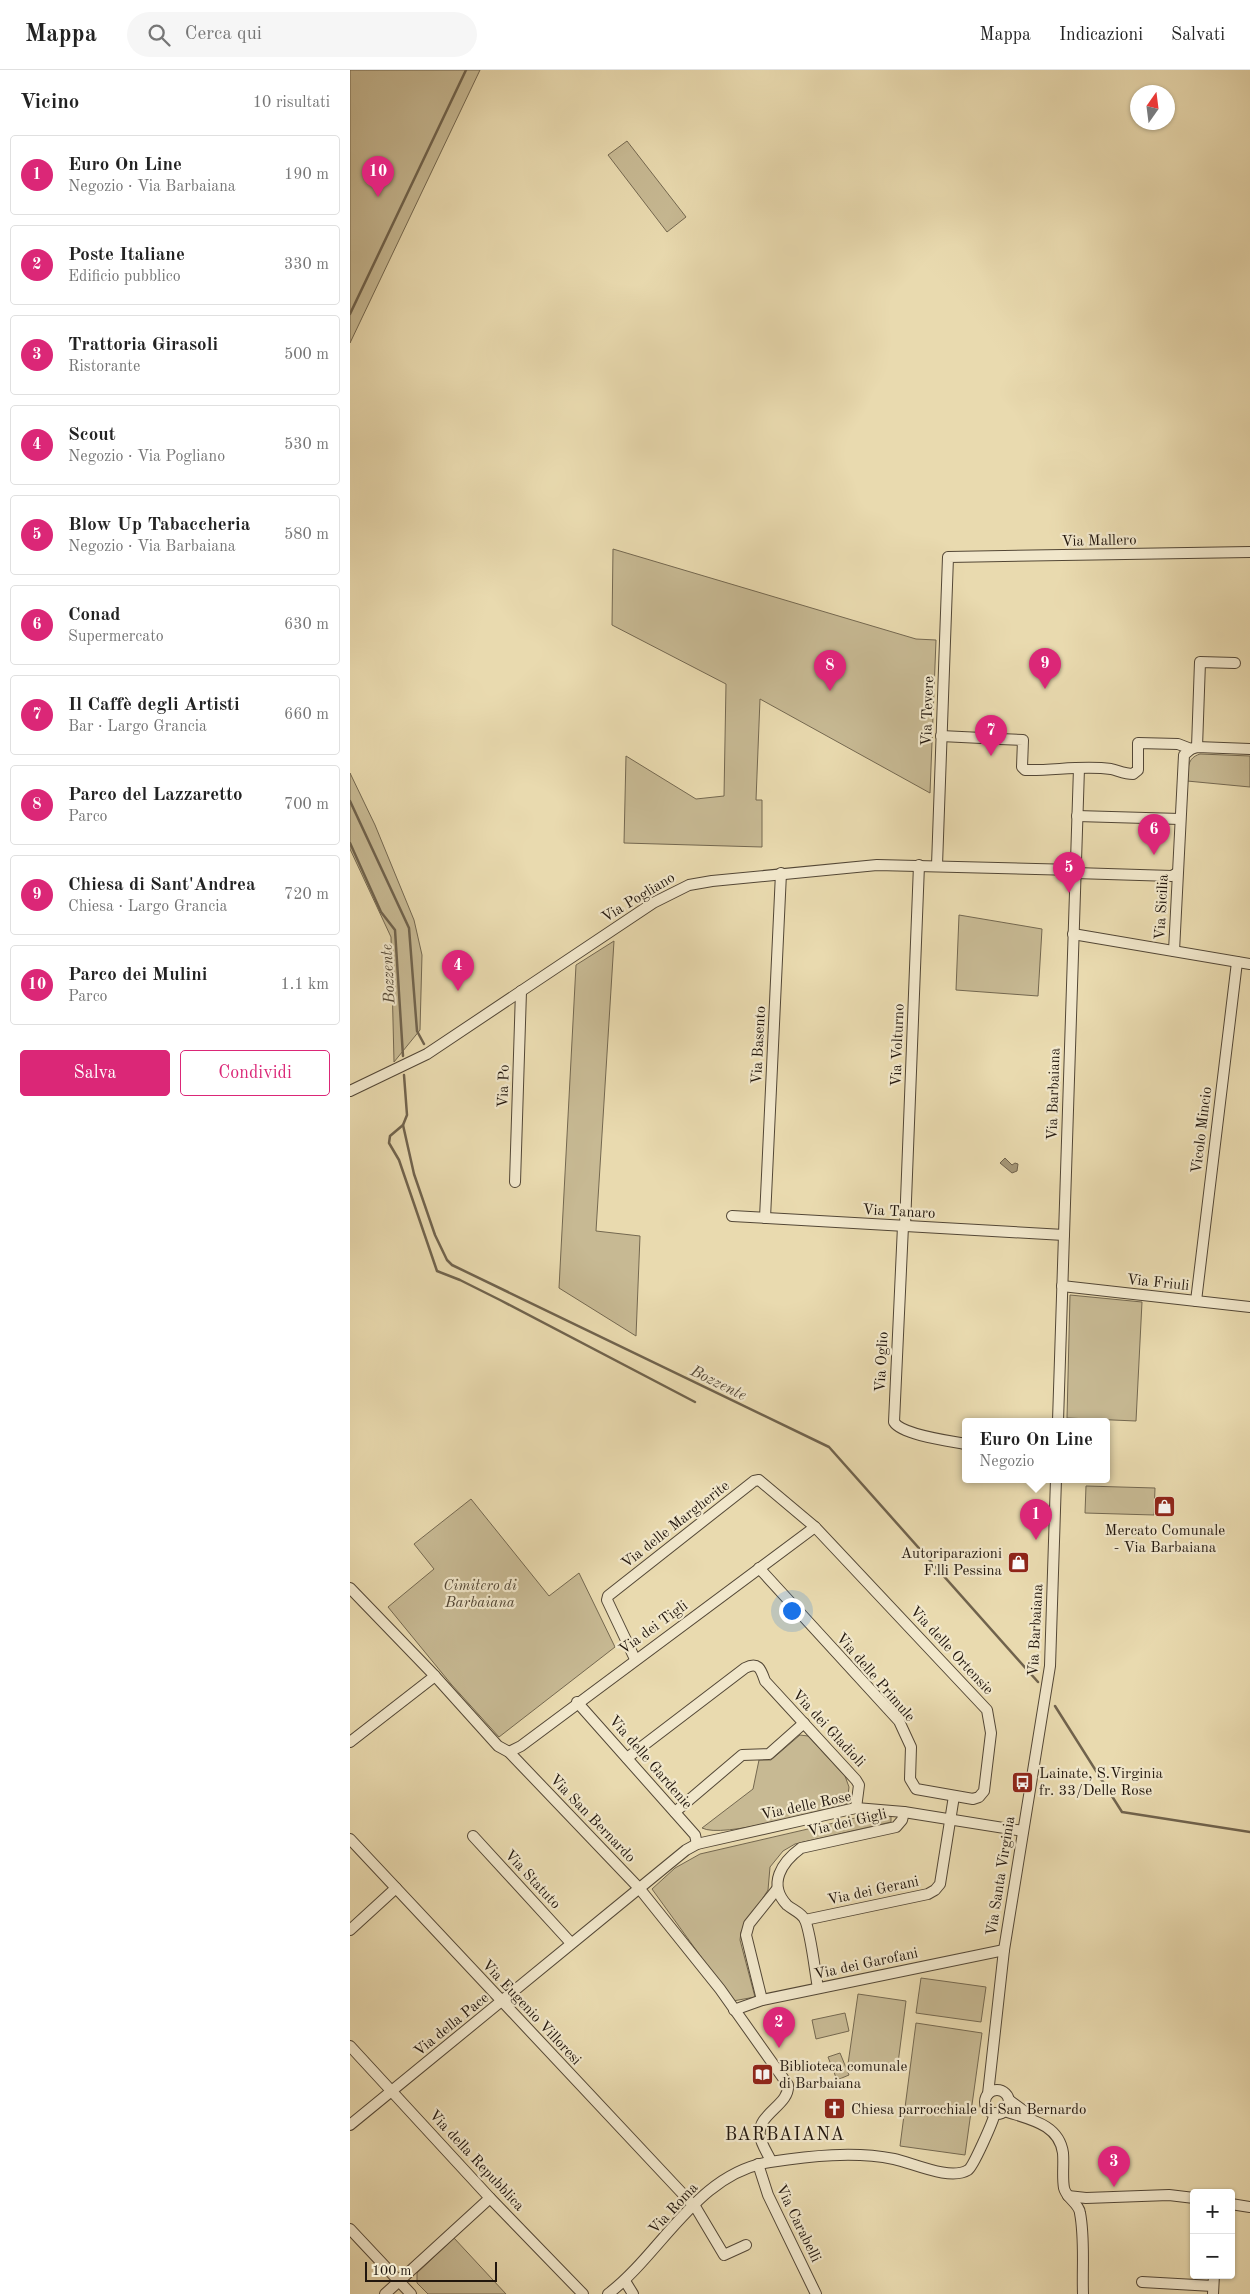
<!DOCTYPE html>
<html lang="it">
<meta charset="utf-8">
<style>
body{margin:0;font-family:"Old Standard TT",serif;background:#f6f6f6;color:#222}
.controls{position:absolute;right:15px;bottom:15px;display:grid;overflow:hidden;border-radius:5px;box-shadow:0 1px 4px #0004}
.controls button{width:45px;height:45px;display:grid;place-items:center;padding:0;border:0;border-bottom:1px solid #e0e0e0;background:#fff;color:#222;font:25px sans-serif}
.compass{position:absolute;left:780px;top:15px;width:45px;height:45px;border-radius:50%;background:#fff;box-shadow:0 1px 4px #0004;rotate:14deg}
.scale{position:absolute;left:15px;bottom:12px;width:132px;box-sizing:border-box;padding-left:5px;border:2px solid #21160d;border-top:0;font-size:14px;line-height:18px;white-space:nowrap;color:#21160d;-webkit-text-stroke:4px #f1e7cb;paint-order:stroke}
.you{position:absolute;left:441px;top:1540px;width:18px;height:18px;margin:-12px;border:4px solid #fff;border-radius:50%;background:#1a73e8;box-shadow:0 0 0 8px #1a73e833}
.badge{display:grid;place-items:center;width:32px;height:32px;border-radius:50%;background:#db2777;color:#fff;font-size:16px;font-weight:700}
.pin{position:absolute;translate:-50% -41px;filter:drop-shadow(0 1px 2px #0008)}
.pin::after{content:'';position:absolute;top:26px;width:18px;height:15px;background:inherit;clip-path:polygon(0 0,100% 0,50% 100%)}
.popup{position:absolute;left:612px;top:1348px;width:148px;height:65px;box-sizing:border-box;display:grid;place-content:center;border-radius:5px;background:#fff;filter:drop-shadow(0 1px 4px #0005);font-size:16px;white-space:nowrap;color:#767676}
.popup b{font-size:19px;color:#222}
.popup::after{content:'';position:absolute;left:50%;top:100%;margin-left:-10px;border:10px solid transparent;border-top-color:#fff}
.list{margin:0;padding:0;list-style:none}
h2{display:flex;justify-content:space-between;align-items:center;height:65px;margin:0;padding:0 20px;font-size:21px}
h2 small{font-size:16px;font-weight:400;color:#767676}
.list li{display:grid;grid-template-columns:32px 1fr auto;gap:15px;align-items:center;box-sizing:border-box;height:80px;margin:0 10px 10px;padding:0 10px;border:1px solid #e0e0e0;border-radius:5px}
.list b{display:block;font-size:19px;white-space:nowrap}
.list p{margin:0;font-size:16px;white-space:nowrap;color:#767676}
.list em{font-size:16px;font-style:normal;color:#767676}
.actions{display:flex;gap:10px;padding:15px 20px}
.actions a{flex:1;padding:11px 0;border:1px solid #db2777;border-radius:5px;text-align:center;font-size:18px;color:#db2777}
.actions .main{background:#db2777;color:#fff}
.icon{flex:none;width:28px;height:28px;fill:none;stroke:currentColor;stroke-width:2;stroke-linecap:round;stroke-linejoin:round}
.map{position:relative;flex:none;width:900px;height:2224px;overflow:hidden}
header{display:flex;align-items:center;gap:30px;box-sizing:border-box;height:70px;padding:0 25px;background:#fff;border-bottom:1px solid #e0e0e0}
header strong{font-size:24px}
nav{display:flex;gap:28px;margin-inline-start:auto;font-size:18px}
.search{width:350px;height:45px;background:#f6f6f6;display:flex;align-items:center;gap:12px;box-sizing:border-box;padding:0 18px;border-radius:28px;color:#767676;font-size:19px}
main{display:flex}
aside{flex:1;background:#fff}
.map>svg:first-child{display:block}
</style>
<header>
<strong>Mappa</strong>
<div class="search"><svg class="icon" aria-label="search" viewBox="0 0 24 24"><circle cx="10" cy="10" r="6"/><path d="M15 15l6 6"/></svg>Cerca qui</div>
<nav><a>Mappa</a><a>Indicazioni</a><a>Salvati</a></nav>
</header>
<main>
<aside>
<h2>Vicino<small>10 risultati</small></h2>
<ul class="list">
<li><span class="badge">1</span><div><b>Euro On Line</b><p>Negozio · Via Barbaiana</p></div><em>190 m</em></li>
<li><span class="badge">2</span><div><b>Poste Italiane</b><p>Edificio pubblico</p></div><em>330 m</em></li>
<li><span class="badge">3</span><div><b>Trattoria Girasoli</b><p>Ristorante</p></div><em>500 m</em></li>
<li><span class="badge">4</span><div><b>Scout</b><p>Negozio · Via Pogliano</p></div><em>530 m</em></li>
<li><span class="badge">5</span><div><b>Blow Up Tabaccheria</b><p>Negozio · Via Barbaiana</p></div><em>580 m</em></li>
<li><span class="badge">6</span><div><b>Conad</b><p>Supermercato</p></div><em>630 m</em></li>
<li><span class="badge">7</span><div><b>Il Caffè degli Artisti</b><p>Bar · Largo Grancia</p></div><em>660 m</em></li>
<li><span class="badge">8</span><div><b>Parco del Lazzaretto</b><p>Parco</p></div><em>700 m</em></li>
<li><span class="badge">9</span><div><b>Chiesa di Sant'Andrea</b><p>Chiesa · Largo Grancia</p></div><em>720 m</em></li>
<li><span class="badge">10</span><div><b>Parco dei Mulini</b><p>Parco</p></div><em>1.1 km</em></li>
</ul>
<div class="actions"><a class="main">Salva</a><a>Condividi</a></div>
</aside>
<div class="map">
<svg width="900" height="2224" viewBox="0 0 900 2224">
<rect width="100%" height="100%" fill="#e9daaf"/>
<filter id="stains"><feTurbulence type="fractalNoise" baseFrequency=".004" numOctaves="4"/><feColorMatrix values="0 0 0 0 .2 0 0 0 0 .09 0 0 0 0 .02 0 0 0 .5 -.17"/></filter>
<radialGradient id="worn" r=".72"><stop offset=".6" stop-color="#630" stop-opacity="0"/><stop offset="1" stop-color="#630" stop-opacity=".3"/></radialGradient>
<g fill="#c7b993" stroke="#746850">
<path d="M0,0H130L0,273Z"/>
<path d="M277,71L336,147L317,162L258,85Z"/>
<path d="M263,479L566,569L586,570L580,723L410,629L406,730H412V777L274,773L276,686L346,729L374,726L376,614L262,555Z"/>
<path d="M850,684L900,686V717L837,711C838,698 837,688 850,684Z"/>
<path d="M0,703L25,755L64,850L72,885L70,960L44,992L41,867L0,779Z"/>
<path d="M609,845L692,859L688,926L606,920Z"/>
<path d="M264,871L246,1161L290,1166L286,1266L209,1218L226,895Z"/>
<path d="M720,1225L792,1232L786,1351L717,1348Z"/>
<path d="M736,1416L805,1418L804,1445L735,1443Z"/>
<path d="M121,1429L199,1526L229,1503L265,1577L149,1667L101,1614L38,1537L84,1499L64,1474Z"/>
<path d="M450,1665L458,1666L495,1706L499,1717L497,1734C469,1740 373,1769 352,1758L403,1719L409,1690H421Z"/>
<path d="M514,1746H541V1752L445,1774L433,1781L420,1797L418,1820L391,1862L390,1870L405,1927L383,1931L302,1819L325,1798L350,1784Z"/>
<path d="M571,1908L636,1917L631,1952L566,1943Z"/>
<path d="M508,1924L556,1931L547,2001L498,1994Z"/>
<path d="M495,1943L499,1961L466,1969L462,1950Z"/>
<path d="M566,1953L632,1963L615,2085L550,2076Z"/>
<path d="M490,1983L499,2005L487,2010L478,1987Z"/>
<path d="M104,2168L156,2224H78L67,2213V2203Z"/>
</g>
<path fill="#a59778" stroke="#70634d" d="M655,1088L662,1095L665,1093L668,1094L667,1101L662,1103L650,1093Z"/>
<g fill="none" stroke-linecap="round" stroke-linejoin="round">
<g stroke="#70634d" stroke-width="2.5">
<path d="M0,244L116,0"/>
<path d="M0,731L59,858L67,961L74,974"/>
<path d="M0,773L31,842L45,860L53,986"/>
<path d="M54,1005L57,1045L53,1055L64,1104L85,1165L97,1190L102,1195L479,1377L688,1612"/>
<path d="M53,1055L40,1066L39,1073L49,1090L87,1201L110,1210L150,1230L345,1332"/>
<path d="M705,1636L772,1742L900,1762"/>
</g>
<path stroke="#c1b38f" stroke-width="10" stroke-dasharray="10 5" stroke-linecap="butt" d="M632,668L650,669"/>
<defs>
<g id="street">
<path d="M591,666L632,668"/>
<path d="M650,669L673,670L672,697L675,700C703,701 732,695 761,699C769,701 775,704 783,704L788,700V673L828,674L841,679"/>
<path d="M847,677L850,592L885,593"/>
<path d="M727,746L830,749"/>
<path d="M587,795L598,487L900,482"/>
<path d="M725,803L822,806L827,803"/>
<path d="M723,864L900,894"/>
<path d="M824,881L834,685L841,679L847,677L900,679"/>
<path d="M0,1021L77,984L303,833L339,815L362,811L527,795L725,800"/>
<path d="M165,1112L171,921"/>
<path d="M382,1146L714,1165"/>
<path d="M415,1148L431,803"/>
<path d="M553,1156L544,1352C552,1365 600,1371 616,1374"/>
<path d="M555,1156L569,795"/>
<path d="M712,1216L900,1237"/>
<path d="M846,1231L887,892"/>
<path d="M708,1351L729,698"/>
<path d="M0,1518L85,1606L148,1676L159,1682L289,1818L370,1919L438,2015C440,2035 406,2044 410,2066C411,2074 418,2084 421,2091"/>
<path d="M285,1589L257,1530L258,1526L404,1411L409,1410L465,1457L637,1640L641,1663L634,1721L629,1727L623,1729L566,1719L560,1709L561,1677L549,1651L409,1498"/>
<path d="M227,1632L345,1765L347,1774"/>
<path d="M0,1672L85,1606"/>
<path d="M159,1682L171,1676L465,1457"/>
<path d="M277,1688L395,1598C409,1591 411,1600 415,1611L506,1710L509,1715L506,1738"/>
<path d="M325,1742L392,1685L419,1684L454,1653"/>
<path d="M123,1766L221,1873"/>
<path d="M0,1769L346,2138L374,2185L396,2175"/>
<path d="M455,1850L578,1824L585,1820L590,1814L604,1726"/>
<path d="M0,1860L46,1818"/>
<path d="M468,1918C465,1902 461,1864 455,1850C452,1843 443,1840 437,1835C417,1814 432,1792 451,1778L546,1757L552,1750L554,1742"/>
<path d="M412,1930L396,1865L399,1854L427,1819"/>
<path d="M384,1940L412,1930L654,1880"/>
<path d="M0,1976L140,2128L233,2224"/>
<circle cx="647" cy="2032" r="12"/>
<path d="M638,2024L654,1880L700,1596L706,1409"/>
<path d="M659,2030L674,2041L676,2046"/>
<path d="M655,2041C677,2049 709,2053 713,2083C714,2095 712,2107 714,2118C716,2128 729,2133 730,2143C735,2169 732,2198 733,2224"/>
<path d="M0,2055L336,1780L347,1774L506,1738L554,1742L673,1761"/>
<path d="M408,2094L418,2125L466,2224"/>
<path d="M718,2126L736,2128L819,2125L844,2128"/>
<path d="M881,2134L900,2137"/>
<path d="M0,2159L61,2224"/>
<path d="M275,2211L283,2224"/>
<path d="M792,2212L863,2216"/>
<path d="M35,2224L140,2128"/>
<path d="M258,2224C312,2183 347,2103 420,2092C460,2086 504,2081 544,2089C563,2093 600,2111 618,2100C623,2097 643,2052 645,2043"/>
<path d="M863,2224L864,2205"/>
</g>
</defs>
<use href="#street" stroke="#534736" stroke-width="12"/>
<use href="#street" stroke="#f1e7cb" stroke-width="10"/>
</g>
<defs>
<symbol id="shop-square" viewBox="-11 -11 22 22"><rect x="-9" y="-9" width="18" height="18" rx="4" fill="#8f2418" stroke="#f1e7cb"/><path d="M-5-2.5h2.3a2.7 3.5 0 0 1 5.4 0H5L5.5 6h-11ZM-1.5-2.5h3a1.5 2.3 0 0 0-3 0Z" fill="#fff"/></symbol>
<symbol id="bus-square" viewBox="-11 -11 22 22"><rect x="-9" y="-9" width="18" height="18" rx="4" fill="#8f2418" stroke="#f1e7cb"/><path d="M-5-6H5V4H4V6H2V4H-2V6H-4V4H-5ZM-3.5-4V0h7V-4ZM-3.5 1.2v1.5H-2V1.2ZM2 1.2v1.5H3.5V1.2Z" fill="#fff"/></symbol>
<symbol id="library-square" viewBox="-11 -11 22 22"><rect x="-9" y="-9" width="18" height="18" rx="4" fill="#8f2418" stroke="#f1e7cb"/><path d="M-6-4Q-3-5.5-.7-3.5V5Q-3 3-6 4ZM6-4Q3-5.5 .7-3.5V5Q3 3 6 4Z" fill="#fff"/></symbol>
<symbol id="church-square" viewBox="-11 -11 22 22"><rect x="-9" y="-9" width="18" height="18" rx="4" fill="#8f2418" stroke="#f1e7cb"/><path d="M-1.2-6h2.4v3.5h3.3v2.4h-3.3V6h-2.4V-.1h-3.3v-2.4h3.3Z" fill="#fff"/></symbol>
</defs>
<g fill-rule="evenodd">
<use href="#shop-square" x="802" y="1424" width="25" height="25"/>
<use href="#shop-square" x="656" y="1480" width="25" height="25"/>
<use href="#bus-square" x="660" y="1700" width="25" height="25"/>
<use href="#library-square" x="400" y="1992" width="25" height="25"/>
<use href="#church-square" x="472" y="2026" width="25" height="25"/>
</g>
<g text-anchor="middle" stroke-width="4.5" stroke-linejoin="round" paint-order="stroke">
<g font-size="15" fill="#21160d" stroke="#f1e7cb">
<text transform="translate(749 470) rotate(-1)" y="5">Via Mallero</text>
<text transform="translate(577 641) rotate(-88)" y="5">Via Tevere</text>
<text transform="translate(288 827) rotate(-31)" y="5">Via Pogliano</text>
<text transform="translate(811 837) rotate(-87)" y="5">Via Sicilia</text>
<text transform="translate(408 975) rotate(-87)" y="5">Via Basento</text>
<text transform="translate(547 975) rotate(-88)" y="5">Via Volturno</text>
<text transform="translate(153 1016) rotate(-88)" y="5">Via Po</text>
<text transform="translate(703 1024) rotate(-88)" y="5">Via Barbaiana</text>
<text transform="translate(851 1060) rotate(-83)" y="5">Vicolo Mincio</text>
<text transform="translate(549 1141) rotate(3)" y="5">Via Tanaro</text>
<text transform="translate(808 1212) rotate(6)" y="5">Via Friuli</text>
<text transform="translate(531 1292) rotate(-87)" y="5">Via Oglio</text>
<text transform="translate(325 1454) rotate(-38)" y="5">Via delle Margherite</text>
<text transform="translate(303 1557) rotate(-36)" y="5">Via dei Tigli</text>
<text transform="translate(685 1560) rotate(-87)" y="5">Via Barbaiana</text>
<text transform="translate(602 1580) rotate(47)" y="5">Via delle Ortensie</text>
<text transform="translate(526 1607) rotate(49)" y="5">Via delle Primule</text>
<text transform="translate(479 1658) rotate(47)" y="5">Via dei Gladioli</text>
<text transform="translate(301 1692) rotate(49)" y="5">Via delle Gardenie</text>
<text transform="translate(456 1735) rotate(-12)" y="5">Via delle Rose</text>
<text transform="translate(243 1748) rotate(46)" y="5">Via San Bernardo</text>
<text transform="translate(497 1752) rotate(-13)" y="5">Via dei Gigli</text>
<text transform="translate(650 1806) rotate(-81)" y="5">Via Santa Virginia</text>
<text transform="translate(183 1809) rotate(47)" y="5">Via Statuto</text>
<text transform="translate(523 1820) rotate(-12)" y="5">Via dei Gerani</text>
<text transform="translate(516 1893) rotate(-12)" y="5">Via dei Garofani</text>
<text transform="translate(182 1942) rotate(47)" y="5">Via Eugenio Villoresi</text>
<text transform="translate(101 1954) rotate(-39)" y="5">Via della Pace</text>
<text transform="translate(127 2090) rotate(47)" y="5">Via della Repubblica</text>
<text transform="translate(323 2138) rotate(-47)" y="5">Via Roma</text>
<text transform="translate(449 2153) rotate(64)" y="5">Via Carabelli</text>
</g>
<g font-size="15" fill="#21160d" stroke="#f1e7cb" text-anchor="start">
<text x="815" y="1465" text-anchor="middle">Mercato Comunale<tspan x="815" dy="17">- Via Barbaiana</tspan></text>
<text x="652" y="1488" text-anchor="end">Autoriparazioni<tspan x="652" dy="17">F.lli Pessina</tspan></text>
<text x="689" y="1708">Lainate, S.Virginia<tspan x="689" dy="17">fr. 33/Delle Rose</tspan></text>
<text x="429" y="2001">Biblioteca comunale<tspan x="429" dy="17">di Barbaiana</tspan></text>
<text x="501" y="2044">Chiesa parrocchiale di San Bernardo</text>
</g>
<g font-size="15" font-style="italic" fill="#534735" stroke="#f1e7cb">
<text x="130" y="1520">Cimitero di<tspan x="130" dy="17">Barbaiana</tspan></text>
</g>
<g font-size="16" font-style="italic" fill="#564a38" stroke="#f1e7cb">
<text transform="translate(37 904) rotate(-93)" y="6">Bozzente</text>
<text transform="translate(369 1312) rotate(26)" y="6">Bozzente</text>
</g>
<g font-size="18" letter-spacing="1" fill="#21160d" stroke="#f1e7cb">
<text x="435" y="2070">BARBAIANA</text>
</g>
</g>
<rect width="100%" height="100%" filter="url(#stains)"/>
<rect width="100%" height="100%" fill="url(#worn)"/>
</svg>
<div class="controls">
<button>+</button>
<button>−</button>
</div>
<svg class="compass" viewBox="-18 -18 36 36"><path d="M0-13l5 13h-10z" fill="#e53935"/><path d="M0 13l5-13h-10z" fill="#767676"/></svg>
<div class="scale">100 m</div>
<div class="you"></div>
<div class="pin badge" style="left:686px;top:1470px">1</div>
<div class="popup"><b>Euro On Line</b>Negozio</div>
<div class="pin badge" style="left:429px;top:1978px">2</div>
<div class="pin badge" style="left:764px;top:2117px">3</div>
<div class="pin badge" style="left:108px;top:921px">4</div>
<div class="pin badge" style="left:719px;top:823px">5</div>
<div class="pin badge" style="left:804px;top:785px">6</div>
<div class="pin badge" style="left:641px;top:686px">7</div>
<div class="pin badge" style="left:480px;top:621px">8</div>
<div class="pin badge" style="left:695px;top:619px">9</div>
<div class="pin badge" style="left:28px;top:127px">10</div>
</div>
</main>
